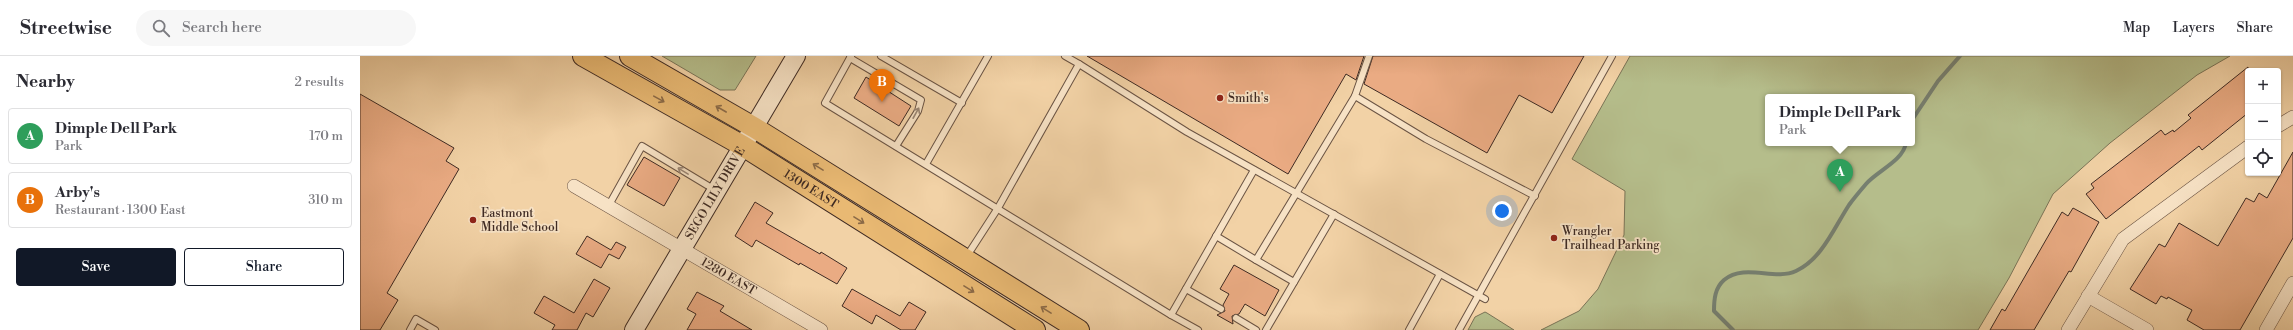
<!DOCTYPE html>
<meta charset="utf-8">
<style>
body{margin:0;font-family:"Libre Bodoni",serif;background:#f7f7f7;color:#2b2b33}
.controls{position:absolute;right:12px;top:12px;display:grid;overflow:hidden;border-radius:4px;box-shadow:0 1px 3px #0004}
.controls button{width:36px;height:36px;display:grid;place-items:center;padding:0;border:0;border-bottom:1px solid #e1e1e2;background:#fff;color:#2b2b33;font:20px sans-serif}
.you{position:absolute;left:1142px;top:155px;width:14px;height:14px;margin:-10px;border:3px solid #fff;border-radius:50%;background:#1a73e8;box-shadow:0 0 0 6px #1a73e833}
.badge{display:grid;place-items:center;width:26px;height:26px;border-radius:50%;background:#111827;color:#fff;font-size:13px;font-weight:700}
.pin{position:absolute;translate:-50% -33px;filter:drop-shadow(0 1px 2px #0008)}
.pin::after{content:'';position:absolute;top:21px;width:14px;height:12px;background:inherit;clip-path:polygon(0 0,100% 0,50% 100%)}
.popup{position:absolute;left:1405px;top:38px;width:150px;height:52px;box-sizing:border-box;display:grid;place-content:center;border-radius:4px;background:#fff;filter:drop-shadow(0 1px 3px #0005);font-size:13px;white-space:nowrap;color:#7c7c81}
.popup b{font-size:15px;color:#2b2b33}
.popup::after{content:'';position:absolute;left:50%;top:100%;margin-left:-8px;border:8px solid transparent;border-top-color:#fff}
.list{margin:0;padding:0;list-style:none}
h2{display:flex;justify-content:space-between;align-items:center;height:52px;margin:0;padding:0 16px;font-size:17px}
h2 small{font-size:13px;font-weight:400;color:#7c7c81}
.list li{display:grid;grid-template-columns:26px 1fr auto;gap:12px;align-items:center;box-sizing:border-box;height:56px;margin:0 8px 8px;padding:0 8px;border:1px solid #e1e1e2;border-radius:4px}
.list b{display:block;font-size:15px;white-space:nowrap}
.list p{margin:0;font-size:13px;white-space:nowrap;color:#7c7c81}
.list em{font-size:13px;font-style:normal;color:#7c7c81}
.actions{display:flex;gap:8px;padding:12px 16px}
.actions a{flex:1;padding:9px 0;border:1px solid #111827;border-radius:4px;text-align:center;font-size:14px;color:#111827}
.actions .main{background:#111827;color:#fff}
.icon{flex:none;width:22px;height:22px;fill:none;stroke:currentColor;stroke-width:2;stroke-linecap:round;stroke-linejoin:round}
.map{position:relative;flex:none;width:1933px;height:274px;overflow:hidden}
header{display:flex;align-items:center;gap:24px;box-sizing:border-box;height:56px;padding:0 20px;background:#fff;border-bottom:1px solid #e1e1e2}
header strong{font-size:19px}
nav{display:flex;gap:22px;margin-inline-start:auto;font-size:14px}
.search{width:280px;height:36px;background:#f7f7f7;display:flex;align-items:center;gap:10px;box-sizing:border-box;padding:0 14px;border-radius:22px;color:#7c7c81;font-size:15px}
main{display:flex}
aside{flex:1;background:#fff}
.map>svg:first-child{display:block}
</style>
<header>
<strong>Streetwise</strong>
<div class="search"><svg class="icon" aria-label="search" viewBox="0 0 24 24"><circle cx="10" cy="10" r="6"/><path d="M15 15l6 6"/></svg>Search here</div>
<nav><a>Map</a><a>Layers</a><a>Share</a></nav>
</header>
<main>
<aside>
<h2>Nearby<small>2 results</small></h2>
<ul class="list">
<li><span class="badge" style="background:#2e9e5b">A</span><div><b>Dimple Dell Park</b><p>Park</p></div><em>170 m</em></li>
<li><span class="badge" style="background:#e8710a">B</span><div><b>Arby's</b><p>Restaurant · 1300 East</p></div><em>310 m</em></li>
</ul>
<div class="actions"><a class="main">Save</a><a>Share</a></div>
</aside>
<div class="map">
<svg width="1933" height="274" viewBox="0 0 1933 274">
<rect width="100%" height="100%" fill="#f2d2a6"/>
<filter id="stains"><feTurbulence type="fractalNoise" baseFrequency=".005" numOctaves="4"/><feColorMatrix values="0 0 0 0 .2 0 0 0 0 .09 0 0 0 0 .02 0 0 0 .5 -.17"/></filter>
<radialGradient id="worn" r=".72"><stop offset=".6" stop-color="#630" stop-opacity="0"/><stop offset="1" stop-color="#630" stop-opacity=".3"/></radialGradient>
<g fill="#b5bd8b" stroke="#7a7457" fill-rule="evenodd">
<path d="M302,0H396L375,34H360Z"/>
<path d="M1270,0H1870L1837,19L1750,87L1693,138L1649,222L1618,274H1181L1219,255L1238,233L1264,179L1265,135L1212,103ZM1408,41H1552V87H1408Z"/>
<path d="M1125,256L1127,257L1154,274H1108L1115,261Z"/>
</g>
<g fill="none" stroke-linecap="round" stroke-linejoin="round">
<g stroke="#767f70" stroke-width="4">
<path d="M1552,64L1578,25L1600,0"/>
<path d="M1373,274L1354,255C1354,243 1355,232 1364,224C1385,207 1414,225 1436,215C1462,203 1474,172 1489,149C1494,142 1500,135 1506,128C1517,115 1543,105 1546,87"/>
</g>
</g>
<g fill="#eaab83" stroke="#3e2a23">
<path d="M727,0H1004L996,24L986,18L928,118Z"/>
<path d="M1013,0H1224L1192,57L1159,39L1127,97L1004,28Z"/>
<path d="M1888,11V57L1842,94L1839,90L1746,163L1726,138L1734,132L1731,128L1801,74L1805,79L1813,74L1814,76L1831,62L1828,59Z"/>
<path d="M506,21L551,50L539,70L494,42Z"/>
<path d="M0,38L94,92L86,105L99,113L27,237L38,244L20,274H0Z"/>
<path d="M1933,96V182L1880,274H1844L1827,264L1832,254L1808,241L1807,243L1801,240L1796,248L1770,233L1799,188L1805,191L1819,167L1858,190L1886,142L1894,146L1899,137L1907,142Z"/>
<path d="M284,101L320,122L304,150L267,129Z"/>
<path d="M395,146L413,157L406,167L460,198L461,196L487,212L477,228L440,207L439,209L396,184L392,191L375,180Z"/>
<path d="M1713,152L1739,166L1711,216L1709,215L1674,274H1630L1642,253L1645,255L1702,156L1708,160Z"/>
<path d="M227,180L251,194L256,186L266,191L259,203L249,198L241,212L216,198Z"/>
<path d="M874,209L919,234L905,260L885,248L879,258L872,260L873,268L857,259L865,255L863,249L869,238L860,233Z"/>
<path d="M234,223L250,232L233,261L226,257L217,274H192L195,269L174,257L184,240L214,257Z"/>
<path d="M492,233L540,260L549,246L566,256L555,274H541L516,259L512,268L482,250Z"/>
<path d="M337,236L364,250L360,255L392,274H327L336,258L327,253Z"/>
</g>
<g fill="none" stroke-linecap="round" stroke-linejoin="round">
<defs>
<g id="lane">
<path d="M491,0L465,47L811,259L894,114"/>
<path d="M521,0L602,47"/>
<path d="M1009,0L995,40L1066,83L1175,140"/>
<path d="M490,2L561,44L558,55L536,90"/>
<path d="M719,8L827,76L1125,243"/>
<path d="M566,108L628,0"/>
<path d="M249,149L282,90L355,134"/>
<path d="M856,180L896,204L995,40"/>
<path d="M607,200L638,152L719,8L705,0"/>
<path d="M896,204L934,226"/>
<path d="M826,233L861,253"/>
<path d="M811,259L838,274"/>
<path d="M876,262L896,274"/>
<path d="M50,274L56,263L75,274"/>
<path d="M906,274L974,158"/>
<path d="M1049,274L1080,218"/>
<path d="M1099,274L1252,0"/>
</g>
<g id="street">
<path d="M1918,70L1933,61"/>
<path id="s1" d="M214,130L461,274"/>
<path d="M1728,240L1787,274"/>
<path d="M1708,274L1763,183L1888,91"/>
<path d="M1906,274L1933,227"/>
</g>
<g id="secondary">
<path id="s2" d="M274,274L436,0"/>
</g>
<g id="primary">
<path id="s3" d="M223,0L383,90L675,274"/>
<path d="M270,0L395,72L719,274"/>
</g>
</defs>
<use href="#lane" stroke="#6b5444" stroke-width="8"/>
<use href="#street" stroke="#6b5444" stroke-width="14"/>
<use href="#secondary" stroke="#3e2a23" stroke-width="20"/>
<use href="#primary" stroke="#3e2a23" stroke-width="22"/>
<use href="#lane" stroke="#f7e2c5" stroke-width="6"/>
<use href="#street" stroke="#f7e2c5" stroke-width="13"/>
<use href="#secondary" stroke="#f7e2c5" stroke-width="18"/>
<use href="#primary" stroke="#e9b973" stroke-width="20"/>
</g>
<defs><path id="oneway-shaft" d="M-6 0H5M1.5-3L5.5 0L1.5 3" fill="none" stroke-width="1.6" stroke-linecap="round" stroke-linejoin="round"/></defs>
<g stroke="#8b6a47">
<use href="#oneway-shaft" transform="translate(299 43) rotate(29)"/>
<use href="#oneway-shaft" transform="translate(361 53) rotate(-150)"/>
<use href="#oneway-shaft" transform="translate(458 111) rotate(-148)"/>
<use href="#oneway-shaft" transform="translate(499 164) rotate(32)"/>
<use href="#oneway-shaft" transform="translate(609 233) rotate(32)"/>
<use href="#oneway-shaft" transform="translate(686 254) rotate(-148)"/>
</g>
<g stroke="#9a8674">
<use href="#oneway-shaft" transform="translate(556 57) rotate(-61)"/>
<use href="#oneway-shaft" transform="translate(323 115) rotate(-149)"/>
</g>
<g fill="#8f2418" stroke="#f7e2c5" stroke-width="1.5">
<circle cx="860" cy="42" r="4"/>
<circle cx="113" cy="164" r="4"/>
<circle cx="1194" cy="182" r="4"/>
</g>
<g text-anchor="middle" stroke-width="3.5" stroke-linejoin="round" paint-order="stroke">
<g font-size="12" fill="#3e2a23" stroke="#f7e2c5" text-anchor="start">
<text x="868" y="46">Smith's</text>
<text x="121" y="161">Eastmont<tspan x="121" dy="14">Middle School</tspan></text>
<text x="1202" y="179">Wrangler<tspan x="1202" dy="14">Trailhead Parking</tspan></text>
</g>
<g font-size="12" fill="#3e2a23" stroke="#f7e2c5">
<text dy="4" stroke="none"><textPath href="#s3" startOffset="264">1300 EAST</textPath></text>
<text dy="4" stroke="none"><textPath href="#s2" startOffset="159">SEGO LILY DRIVE</textPath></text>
<text dy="4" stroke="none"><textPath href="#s1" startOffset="179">1280 EAST</textPath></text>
</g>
</g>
<rect width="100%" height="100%" filter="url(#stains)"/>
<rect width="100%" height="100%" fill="url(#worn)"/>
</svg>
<div class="controls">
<button>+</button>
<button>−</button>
<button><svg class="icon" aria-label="locate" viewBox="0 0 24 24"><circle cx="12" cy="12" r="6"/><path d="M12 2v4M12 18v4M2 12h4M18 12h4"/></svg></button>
</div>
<div class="you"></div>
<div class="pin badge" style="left:1480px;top:136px;background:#2e9e5b">A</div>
<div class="popup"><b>Dimple Dell Park</b>Park</div>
<div class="pin badge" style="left:522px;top:46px;background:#e8710a">B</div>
</div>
</main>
